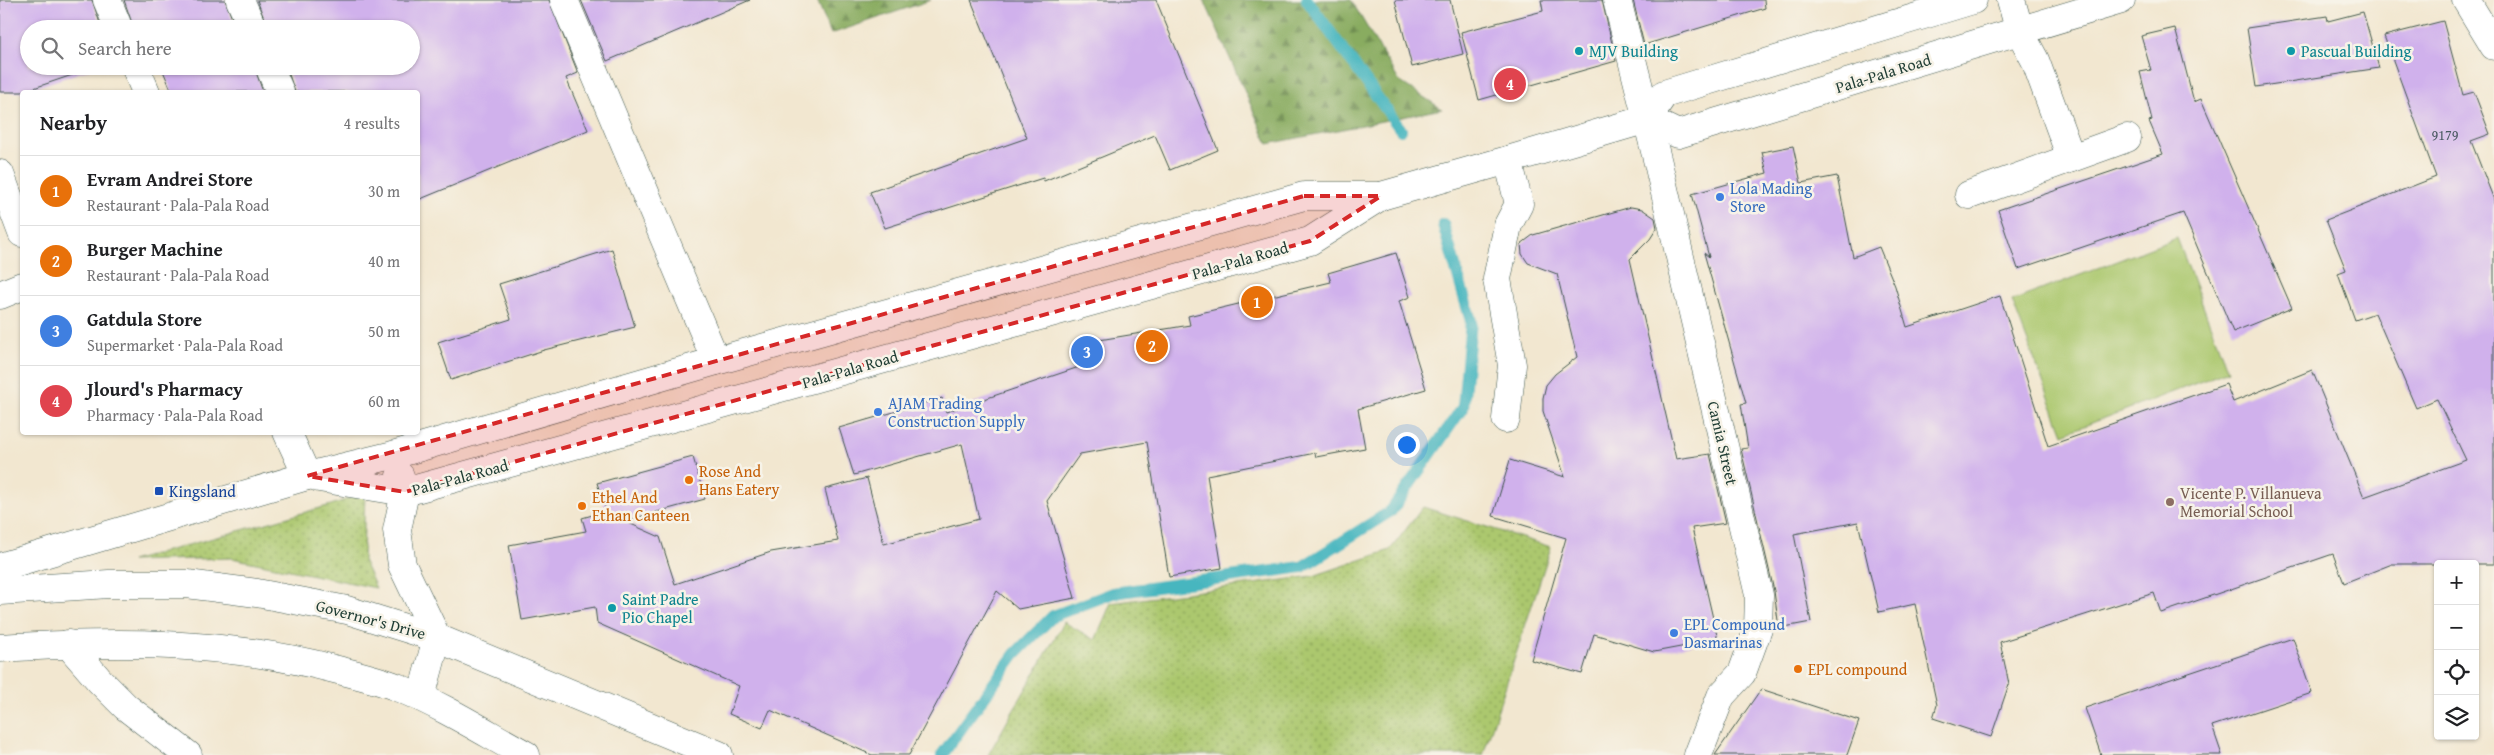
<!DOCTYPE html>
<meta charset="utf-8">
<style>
body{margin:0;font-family:"Gentium Book Plus",serif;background:#f2f2f2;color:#202124}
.controls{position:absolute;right:15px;bottom:15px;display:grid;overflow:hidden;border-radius:5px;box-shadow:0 1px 4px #0004}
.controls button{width:45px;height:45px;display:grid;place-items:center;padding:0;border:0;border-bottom:1px solid #e0e0e0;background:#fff;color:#202124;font:25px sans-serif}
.you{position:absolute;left:1406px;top:444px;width:18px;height:18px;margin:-12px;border:4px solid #fff;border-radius:50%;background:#1a73e8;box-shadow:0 0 0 8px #1a73e833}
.badge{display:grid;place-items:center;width:32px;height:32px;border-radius:50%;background:#b5179e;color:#fff;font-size:16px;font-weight:700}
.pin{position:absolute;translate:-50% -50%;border:2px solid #fff;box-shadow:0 1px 5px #0006}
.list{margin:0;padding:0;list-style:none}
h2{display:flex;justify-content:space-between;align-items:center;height:65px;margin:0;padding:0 20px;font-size:21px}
h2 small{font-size:16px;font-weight:400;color:#757577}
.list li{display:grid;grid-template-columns:32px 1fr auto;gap:15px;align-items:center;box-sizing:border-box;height:70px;padding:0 20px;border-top:1px solid #e0e0e0}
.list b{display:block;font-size:19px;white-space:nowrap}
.list p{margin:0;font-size:16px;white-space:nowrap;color:#757577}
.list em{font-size:16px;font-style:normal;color:#757577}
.icon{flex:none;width:28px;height:28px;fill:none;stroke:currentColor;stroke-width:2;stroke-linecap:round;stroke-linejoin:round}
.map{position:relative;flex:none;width:2494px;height:755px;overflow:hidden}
.search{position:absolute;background:#fff;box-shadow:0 1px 4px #0004;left:20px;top:20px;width:400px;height:55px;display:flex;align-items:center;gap:12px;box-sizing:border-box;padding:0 18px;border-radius:28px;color:#757577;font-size:19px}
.panel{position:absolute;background:#fff;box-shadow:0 1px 4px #0004;left:20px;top:90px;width:400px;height:345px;border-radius:5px}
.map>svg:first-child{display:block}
</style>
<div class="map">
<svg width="2494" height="755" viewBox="0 0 2494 755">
<defs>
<pattern id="grass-dots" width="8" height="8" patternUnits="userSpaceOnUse" patternTransform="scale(1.25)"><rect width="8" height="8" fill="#acc86e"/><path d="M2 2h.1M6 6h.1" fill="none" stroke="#8ba45b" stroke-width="1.8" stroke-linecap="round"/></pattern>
<pattern id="forest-firs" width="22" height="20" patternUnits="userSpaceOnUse" patternTransform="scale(1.25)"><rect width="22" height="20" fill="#89ac61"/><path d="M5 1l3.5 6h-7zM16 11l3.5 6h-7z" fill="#6f8d51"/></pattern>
</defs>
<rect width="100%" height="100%" fill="#f7f3e8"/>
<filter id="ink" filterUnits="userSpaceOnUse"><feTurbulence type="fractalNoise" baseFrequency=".02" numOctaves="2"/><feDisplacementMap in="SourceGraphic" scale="10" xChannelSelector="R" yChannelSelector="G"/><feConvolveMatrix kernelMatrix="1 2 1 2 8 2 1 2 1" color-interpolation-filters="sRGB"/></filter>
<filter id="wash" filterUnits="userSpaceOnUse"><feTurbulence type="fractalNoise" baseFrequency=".0096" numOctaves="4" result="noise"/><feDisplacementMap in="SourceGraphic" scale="20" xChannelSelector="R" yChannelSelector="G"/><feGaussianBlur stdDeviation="1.12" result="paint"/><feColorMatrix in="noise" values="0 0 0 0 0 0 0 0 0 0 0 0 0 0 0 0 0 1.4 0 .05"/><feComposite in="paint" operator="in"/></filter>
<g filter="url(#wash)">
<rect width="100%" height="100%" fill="#f2e7d0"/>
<g fill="url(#grass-dots)" stroke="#668251">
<path d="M365,493L363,560L376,588L232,558L131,561L331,505Z"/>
<path d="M1423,507L1551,547L1483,755H988L1064,622L1095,640L1111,603L1313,576L1390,550Z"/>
</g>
<g fill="url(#forest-firs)" stroke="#54744a">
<path d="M817,0H931L831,34Z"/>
<path d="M1204,0H1351L1399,81L1442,109L1268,144Z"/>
</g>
<path fill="#acc86e" stroke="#668251" d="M2177,238L2228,371L2063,434L2012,301Z"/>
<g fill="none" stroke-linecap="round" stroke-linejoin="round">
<g stroke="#47b6bf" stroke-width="12">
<path d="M1307,0L1401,130"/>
<path d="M942,755L1015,654L1053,616L1113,593L1302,567L1391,511L1463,407L1471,321L1443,224"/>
</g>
</g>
<g id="blocks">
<g fill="#d0b1ec">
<path d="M0,0H92L102,29H29V66H99L22,92H0Z"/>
<path d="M124,0H225L236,29H134Z"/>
<path d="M257,0H549L578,73L566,78L588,130L418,200V92H295L286,66H411V29H268Z"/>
<path d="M581,0H750L607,61Z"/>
<path d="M971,0H1156L1218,150L1170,170L1155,135L1044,181L1043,178L885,228L870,192L1027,138Z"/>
<path d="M1395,0H1450L1463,54L1412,67Z"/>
<path d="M1541,0H1602L1616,61L1479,100L1461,32L1543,11Z"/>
<path d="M1633,0H1764L1765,8L1644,45Z"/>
<path d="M2363,12L2379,68L2256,87L2247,28L2327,16L2328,21Z"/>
<path d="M2443,21L2463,95L2474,92L2490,134L2471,141L2494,200V564H2392L2344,583L2333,554L2161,613L2154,593L2000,642L2009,684L1991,737L1933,718L1937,705L1915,604L1879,612L1858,522L1794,534L1811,622L1779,628L1774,591L1741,449L1748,448L1741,404L1746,403L1704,253L1709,257L1692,194L1767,173L1762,152L1793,146L1801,183L1837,176L1853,257L1879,247L1895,286L1907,327L2000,296L2048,446L2226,384L2233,402L2312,370L2364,497L2466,460L2437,399L2416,408L2375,313L2355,320L2338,273L2346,270L2326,220L2436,177L2384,36Z"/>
<path d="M2175,28L2194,102L2201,99L2292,308L2233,332L2183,213L2018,269L1998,210L2163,154L2149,121L2152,120L2140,72L2151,70L2141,36Z"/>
<path d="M161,66H254L263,92H172Z"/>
<path d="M1631,207L1642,209L1655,218L1657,228L1650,239L1630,259L1676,459L1710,454L1726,523L1692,528L1718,640L1654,652L1594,634L1582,674L1531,660L1566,538L1493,516L1510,460L1565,477L1543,411V398L1546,385L1555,374L1577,357L1557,274L1528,263L1522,254L1521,244L1533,235Z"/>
<path d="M612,249L635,327L544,350L451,380L438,342L511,319L499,284Z"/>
<path d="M1396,253L1410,297L1399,301L1426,389L1358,409L1365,448L1316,457L1315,453L1207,475L1222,568L1169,577L1147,442L1080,454L1047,501L1075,598L1018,609L997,591L909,755H872L770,710L762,728L729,714L739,686L597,623L595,607L522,620L509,545L586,531L582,518L603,512L607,513L597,483L693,457L705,499L624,521L660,537L675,584L771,552L838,541L825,489L867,478L884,544L979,519L962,444L854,475L839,428L942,398L946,412L1085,365L1081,343L1190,325L1188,316L1331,282L1328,273Z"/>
<path d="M2293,638L2312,693L2212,726L2222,755H2101L2085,708Z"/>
<path d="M1761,689L1859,721L1847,755H1715Z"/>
</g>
</g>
</g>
<g filter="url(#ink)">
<use href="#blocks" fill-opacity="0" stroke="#3f564b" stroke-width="1"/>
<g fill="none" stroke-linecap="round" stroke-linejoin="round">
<defs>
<g id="minor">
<path d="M107,0L119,29"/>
<path d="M240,0L253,29"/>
<path d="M564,0L716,361"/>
<path d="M1617,0L1658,163L1759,595L1758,629L1742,673L1721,696L1698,755"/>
<path d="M2011,0L2020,32L2035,60L2071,158"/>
<path d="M135,66L146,92"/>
<path d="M269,66L280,92"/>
<path d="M0,174L22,233"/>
<path d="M1969,195L2127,138"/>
<path d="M0,295L22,286"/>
<path d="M1506,419L1512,365L1497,279L1508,225L1519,204L1508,160"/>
<path d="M287,432L307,476"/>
<path d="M68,644L100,681L126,707L188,755"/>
</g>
<g id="major">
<path d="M2466,0L2494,46"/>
<path d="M1647,119L1678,134L2121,0"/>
<path d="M400,476L405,492L397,530L402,565L437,638L421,697"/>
<path d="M319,478L405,492L1310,241L1381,196"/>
<path d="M0,567L307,476L393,455L716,361L1304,196H1381L1508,160L1647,119L1664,94L1973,0"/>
</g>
<g id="highway">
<path d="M0,591L109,584H187L257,593L347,610L437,638L719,755"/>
<path d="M0,648C116,641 224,640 338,670C358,675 380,680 399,688C443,706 484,732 526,755"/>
</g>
</defs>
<use href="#minor" stroke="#3f564b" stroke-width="29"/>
<use href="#major" stroke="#3f564b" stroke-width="29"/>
<use href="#highway" stroke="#3f564b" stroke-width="29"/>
<use href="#minor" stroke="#fff" stroke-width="28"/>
<use href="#major" stroke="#fff" stroke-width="28"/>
<use href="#highway" stroke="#fff" stroke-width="28"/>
</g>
</g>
<path fill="#d62828" fill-opacity="0.2" stroke="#d62828" stroke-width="4" stroke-dasharray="10 6" stroke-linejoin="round" d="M1304,196H1381L1310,241L405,492L307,476Z"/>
<g fill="#0f9aa8" stroke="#f7f3e8" stroke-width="2">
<circle cx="1579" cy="51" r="5"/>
<circle cx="2291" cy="51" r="5"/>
<circle cx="612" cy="608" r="5"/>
</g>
<g fill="#3f7fe0" stroke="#f7f3e8" stroke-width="2">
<circle cx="1720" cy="197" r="5"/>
<circle cx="878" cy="412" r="5"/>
<circle cx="1674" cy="633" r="5"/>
</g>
<g fill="#e8710a" stroke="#f7f3e8" stroke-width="2">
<circle cx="689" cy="480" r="5"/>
<circle cx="582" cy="506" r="5"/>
<circle cx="1798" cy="669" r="5"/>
</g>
<rect fill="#1a4fb4" stroke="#f7f3e8" stroke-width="2" x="154" y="486" width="10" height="10" rx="2.5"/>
<circle fill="#8d6e63" stroke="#f7f3e8" stroke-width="2" cx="2170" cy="502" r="5"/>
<g text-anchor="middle" stroke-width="5" stroke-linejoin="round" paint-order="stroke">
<g font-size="14" fill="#4b5a62">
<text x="2445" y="140">9179</text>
</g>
<g font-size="16" fill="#0d838f" stroke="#f7f3e8" text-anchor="start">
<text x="1589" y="57">MJV Building</text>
<text x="2301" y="57">Pascual Building</text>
<text x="622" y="605">Saint Padre<tspan x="622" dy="18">Pio Chapel</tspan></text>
</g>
<g font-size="16" fill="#1f3d34" stroke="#f7f3e8">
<text transform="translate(1883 73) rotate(-17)" y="6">Pala-Pala Road</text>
<text transform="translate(1240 260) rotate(-16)" y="6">Pala-Pala Road</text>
<text transform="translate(850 369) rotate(-16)" y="6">Pala-Pala Road</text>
<text transform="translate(1723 443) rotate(77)" y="6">Camia Street</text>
<text transform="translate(460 477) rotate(-15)" y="6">Pala-Pala Road</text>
<text transform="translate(371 619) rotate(15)" y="6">Governor's Drive</text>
</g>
<g font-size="16" fill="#366cbe" stroke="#f7f3e8" text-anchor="start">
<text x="1730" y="194">Lola Mading<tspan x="1730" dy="18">Store</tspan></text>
<text x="888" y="409">AJAM Trading<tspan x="888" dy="18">Construction Supply</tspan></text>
<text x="1684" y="630">EPL Compound<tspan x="1684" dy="18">Dasmarinas</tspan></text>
</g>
<g font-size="16" fill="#c56008" stroke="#f7f3e8" text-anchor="start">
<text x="699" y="477">Rose And<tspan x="699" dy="18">Hans Eatery</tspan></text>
<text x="592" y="503">Ethel And<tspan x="592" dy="18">Ethan Canteen</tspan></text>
<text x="1808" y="675">EPL compound</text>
</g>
<g font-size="16" fill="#164399" stroke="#f7f3e8" text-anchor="start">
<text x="169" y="497">Kingsland</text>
</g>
<g font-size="16" fill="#785e54" stroke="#f7f3e8" text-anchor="start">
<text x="2180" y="499">Vicente P. Villanueva<tspan x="2180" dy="18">Memorial School</tspan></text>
</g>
</g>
</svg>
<div class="controls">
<button>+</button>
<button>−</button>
<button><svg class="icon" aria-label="locate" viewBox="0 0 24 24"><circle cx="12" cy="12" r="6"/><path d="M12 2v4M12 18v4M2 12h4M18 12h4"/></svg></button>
<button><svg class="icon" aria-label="layers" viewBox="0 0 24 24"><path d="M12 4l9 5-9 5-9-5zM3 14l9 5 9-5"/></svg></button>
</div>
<div class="you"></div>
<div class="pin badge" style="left:1257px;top:302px;background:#e8710a">1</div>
<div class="pin badge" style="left:1152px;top:346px;background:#e8710a">2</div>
<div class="pin badge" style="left:1087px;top:352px;background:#3f7fe0">3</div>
<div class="pin badge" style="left:1510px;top:84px;background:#e0444e">4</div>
<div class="search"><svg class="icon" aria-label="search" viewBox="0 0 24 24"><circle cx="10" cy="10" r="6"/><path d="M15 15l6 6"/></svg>Search here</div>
<section class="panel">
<h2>Nearby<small>4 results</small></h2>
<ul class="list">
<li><span class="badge" style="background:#e8710a">1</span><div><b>Evram Andrei Store</b><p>Restaurant · Pala-Pala Road</p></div><em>30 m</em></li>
<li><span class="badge" style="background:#e8710a">2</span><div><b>Burger Machine</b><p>Restaurant · Pala-Pala Road</p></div><em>40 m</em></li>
<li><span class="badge" style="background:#3f7fe0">3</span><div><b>Gatdula Store</b><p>Supermarket · Pala-Pala Road</p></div><em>50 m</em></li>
<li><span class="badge" style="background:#e0444e">4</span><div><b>Jlourd's Pharmacy</b><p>Pharmacy · Pala-Pala Road</p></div><em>60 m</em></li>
</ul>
</section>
</div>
